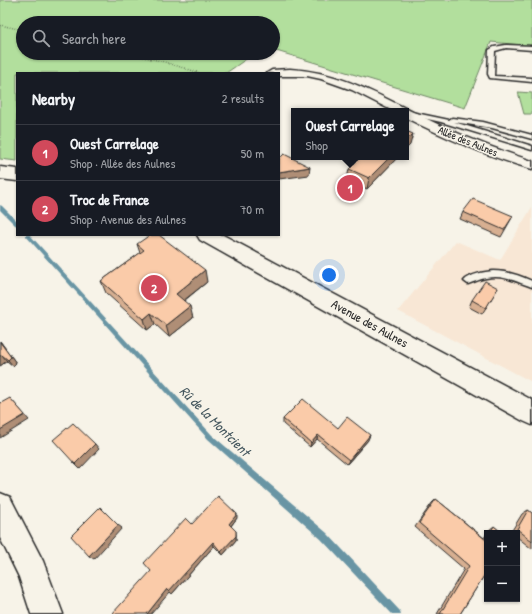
<!DOCTYPE html>
<meta charset="utf-8">
<style>
body{margin:0;font-family:"Patrick Hand",sans-serif;background:#20242c;color:#f1f3f6}
.controls{position:absolute;right:12px;bottom:12px;display:grid;overflow:hidden;border-radius:0px;box-shadow:0 1px 3px #0004}
.controls button{width:36px;height:36px;display:grid;place-items:center;padding:0;border:0;border-bottom:1px solid #363941;background:#171b24;color:#f1f3f6;font:20px sans-serif}
.you{position:absolute;left:329px;top:275px;width:14px;height:14px;margin:-10px;border:3px solid #fff;border-radius:50%;background:#1a73e8;box-shadow:0 0 0 6px #1a73e833}
.badge{display:grid;place-items:center;width:26px;height:26px;border-radius:50%;background:#d1495b;color:#fff;font-size:13px;font-weight:700}
.pin{position:absolute;translate:-50% -50%;border:2px solid #fff;box-shadow:0 1px 4px #0006}
.popup{position:absolute;left:291px;top:108px;width:118px;height:52px;box-sizing:border-box;display:grid;place-content:center;border-radius:0px;background:#171b24;filter:drop-shadow(0 1px 3px #0005);font-size:13px;white-space:nowrap;color:#9ea1a6}
.popup b{font-size:15px;color:#f1f3f6}
.popup::after{content:'';position:absolute;left:50%;top:100%;margin-left:-8px;border:8px solid transparent;border-top-color:#171b24}
.list{margin:0;padding:0;list-style:none}
h2{display:flex;justify-content:space-between;align-items:center;height:52px;margin:0;padding:0 16px;font-size:17px}
h2 small{font-size:13px;font-weight:400;color:#9ea1a6}
.list li{display:grid;grid-template-columns:26px 1fr auto;gap:12px;align-items:center;box-sizing:border-box;height:56px;padding:0 16px;border-top:1px solid #363941}
.list b{display:block;font-size:15px;white-space:nowrap}
.list p{margin:0;font-size:13px;white-space:nowrap;color:#9ea1a6}
.list em{font-size:13px;font-style:normal;color:#9ea1a6}
.icon{flex:none;width:22px;height:22px;fill:none;stroke:currentColor;stroke-width:2;stroke-linecap:round;stroke-linejoin:round}
.map{position:relative;flex:none;width:532px;height:614px;overflow:hidden}
.search{position:absolute;background:#171b24;box-shadow:0 1px 3px #0004;left:16px;top:16px;width:264px;height:44px;display:flex;align-items:center;gap:10px;box-sizing:border-box;padding:0 14px;border-radius:22px;color:#9ea1a6;font-size:15px}
.panel{position:absolute;background:#171b24;box-shadow:0 1px 3px #0004;left:16px;top:72px;width:264px;height:164px;border-radius:0px}
.map>svg:first-child{display:block}
</style>
<div class="map">
<svg width="532" height="614" viewBox="0 0 532 614">
<rect width="100%" height="100%" fill="#f7f3e8"/>
<filter id="ink" filterUnits="userSpaceOnUse"><feTurbulence type="fractalNoise" baseFrequency=".025" numOctaves="2"/><feDisplacementMap in="SourceGraphic" scale="8" xChannelSelector="R" yChannelSelector="G"/><feConvolveMatrix kernelMatrix="1 2 1 2 8 2 1 2 1" color-interpolation-filters="sRGB"/></filter>
<g filter="url(#ink)">
<path fill="#f8e7d5" d="M532,207V382L398,311L456,241L500,260Z"/>
<g fill="#b2df9d" stroke="#6e8564">
<path d="M0,0H532V46L491,42L465,108L273,50V23H23V53H255L226,73H17V161L0,159Z"/>
<path d="M518,92L532,93V114H524Z"/>
</g>
<g fill="none" stroke-linecap="round" stroke-linejoin="round">
<g fill="#6995a4" fill-rule="evenodd">
<path d="M0,205L2,206L17,221V226L15,225L0,210Z"/>
<path d="M25,235H30L212,435L327,533L400,611L401,614H392L321,539L208,439Z"/>
</g>
<defs>
<g id="service">
<path d="M506,45L532,46V50L506,48L495,51L494,76L532,78V82L490,78L488,74L489,50L494,47Z"/>
<path d="M411,112L449,120L452,118L483,122L532,135V139L492,128L454,122L532,146V150L441,122L409,115L408,114Z"/>
<path d="M493,271C507,271 519,275 532,281V287C516,282 503,274 486,278C480,279 474,282 468,284L464,281C470,274 484,272 493,271Z"/>
</g>
<path id="minor" d="M290,69C342,72 380,96 425,118C459,135 495,149 532,161V169C488,157 446,138 406,118V111H393L352,90L321,79L307,76H279V73H267L272,70Z"/>
<g id="secondary">
<path d="M0,167L17,169V181L0,179Z"/>
<path d="M197,235H223L532,400V425L523,421L200,240Z"/>
<path d="M0,493L10,497L43,561L63,614H31L19,577L0,538Z"/>
</g>
</defs>
<use href="#service" stroke="#2b2b2b" stroke-width="3"/>
<use href="#minor" stroke="#2b2b2b" stroke-width="3"/>
<use href="#secondary" stroke="#2b2b2b" stroke-width="3"/>
<g stroke="#2b2b2b" stroke-width="1.5" stroke-dasharray="0.5 2" stroke-linecap="butt">
<path d="M0,25L23,30"/>
<path d="M126,53L161,61L200,73"/>
</g>
<path stroke="#2b2b2b" stroke-width="2.5" stroke-dasharray="1 3" stroke-linecap="butt" d="M188,257L196,263L194,264"/>
<use href="#service" fill="#f7f3e8" fill-rule="evenodd"/>
<use href="#minor" fill="#f7f3e8" fill-rule="evenodd"/>
<use href="#secondary" fill="#f7f3e8" fill-rule="evenodd"/>
</g>
<g fill="#d7af91" stroke="#2b2b2b">
<path d="M354,157H398L367,189L347,179L349,169L359,159Z"/>
<path d="M463,212L513,216L501,237L460,219Z"/>
<path d="M137,244L207,282L184,301L193,318L169,337L155,324L147,330L106,293L101,281L140,253Z"/>
<path d="M498,288L482,314L469,307L472,300Z"/>
<path d="M0,341L16,363L13,366L7,361L0,366Z"/>
<path d="M283,419L338,428L368,440L347,464L317,439L310,447L283,424Z"/>
<path d="M436,499L484,538L489,530L494,526L502,533H487V571L460,614H437L464,569L415,527L432,503Z"/>
<path d="M528,510L532,513V549L517,537V533L511,532L522,514Z"/>
<path d="M237,518L231,526L236,534V540L223,555L214,546L172,594L151,571Z"/>
</g>
<g fill="#af8e76" stroke="#2b2b2b">
<path d="M413,134L410,145L406,149V141Z"/>
<path d="M390,157H398L367,189L369,178Z"/>
<path d="M310,167L309,175L279,179V172Z"/>
<path d="M205,270L207,282L178,305L176,294Z"/>
<path d="M190,306L193,318L169,337L166,325Z"/>
<path d="M151,313L155,324L147,330L144,319Z"/>
<path d="M0,341L16,363L13,366L8,360Z"/>
<path d="M2,355L7,361L0,366V356Z"/>
<path d="M10,398L29,420L0,438V430Z"/>
<path d="M318,435L317,439L310,447L311,443Z"/>
<path d="M370,435L368,440L347,464L349,460Z"/>
<path d="M95,444L99,449L80,469L75,464Z"/>
<path d="M237,514V518L230,527L229,524Z"/>
<path d="M118,525L122,528L94,559L89,556Z"/>
<path d="M236,531V540L223,555L221,552Z"/>
<path d="M213,542L214,546L172,594L170,592L151,614H147L167,589Z"/>
</g>
<g fill="#facba9" stroke="#2b2b2b">
<path d="M406,131L413,134L406,141Z"/>
<path d="M284,154L310,167L279,172V159Z"/>
<path d="M361,157H390L369,178L349,169Z"/>
<path d="M473,199L513,216L504,230L463,212Z"/>
<path d="M150,235H159L205,270L176,294L190,306L166,325L151,313L144,319L101,281L144,250L137,244Z"/>
<path d="M485,281L498,288L486,308L472,300Z"/>
<path d="M0,342L11,357L8,360L2,355L0,356Z"/>
<path d="M10,398L25,415L0,430V402L1,403Z"/>
<path d="M303,399L338,428L347,417L370,435L349,460L318,435L311,443L283,419Z"/>
<path d="M73,423L95,444L75,464L53,440Z"/>
<path d="M218,496L237,514L229,524L236,531V536L221,552L213,542L169,591L167,589L147,614H112L151,571L144,563L186,518L192,524Z"/>
<path d="M436,499L486,540L487,538V571L460,614H440L469,566L419,523Z"/>
<path d="M100,507L118,525L89,556L71,536Z"/>
<path d="M528,510L532,513V541L517,529Z"/>
<path d="M494,526L502,533H490Z"/>
</g>
</g>
<g text-anchor="middle" stroke-width="3" stroke-linejoin="round" paint-order="stroke">
<g font-size="11" fill="#2b2b2b" stroke="#f7f3e8">
<text transform="translate(468 141) rotate(22)" y="4">Allée des Aulnes</text>
</g>
<g font-size="13" fill="#2b2b2b" stroke="#f7f3e8">
<text transform="translate(370 323) rotate(29)" y="5">Avenue des Aulnes</text>
</g>
<g font-size="14" font-style="italic" fill="#45575e" stroke="#f7f3e8">
<text transform="translate(215 421) rotate(45)" y="5">Rû de la Montcient</text>
</g>
</g>
</svg>
<div class="controls">
<button>+</button>
<button>−</button>
</div>
<div class="you"></div>
<div class="pin badge" style="left:350px;top:188px">1</div>
<div class="popup"><b>Ouest Carrelage</b>Shop</div>
<div class="pin badge" style="left:154px;top:288px">2</div>
<div class="search"><svg class="icon" aria-label="search" viewBox="0 0 24 24"><circle cx="10" cy="10" r="6"/><path d="M15 15l6 6"/></svg>Search here</div>
<section class="panel">
<h2>Nearby<small>2 results</small></h2>
<ul class="list">
<li><span class="badge">1</span><div><b>Ouest Carrelage</b><p>Shop · Allée des Aulnes</p></div><em>50 m</em></li>
<li><span class="badge">2</span><div><b>Troc de France</b><p>Shop · Avenue des Aulnes</p></div><em>70 m</em></li>
</ul>
</section>
</div>
